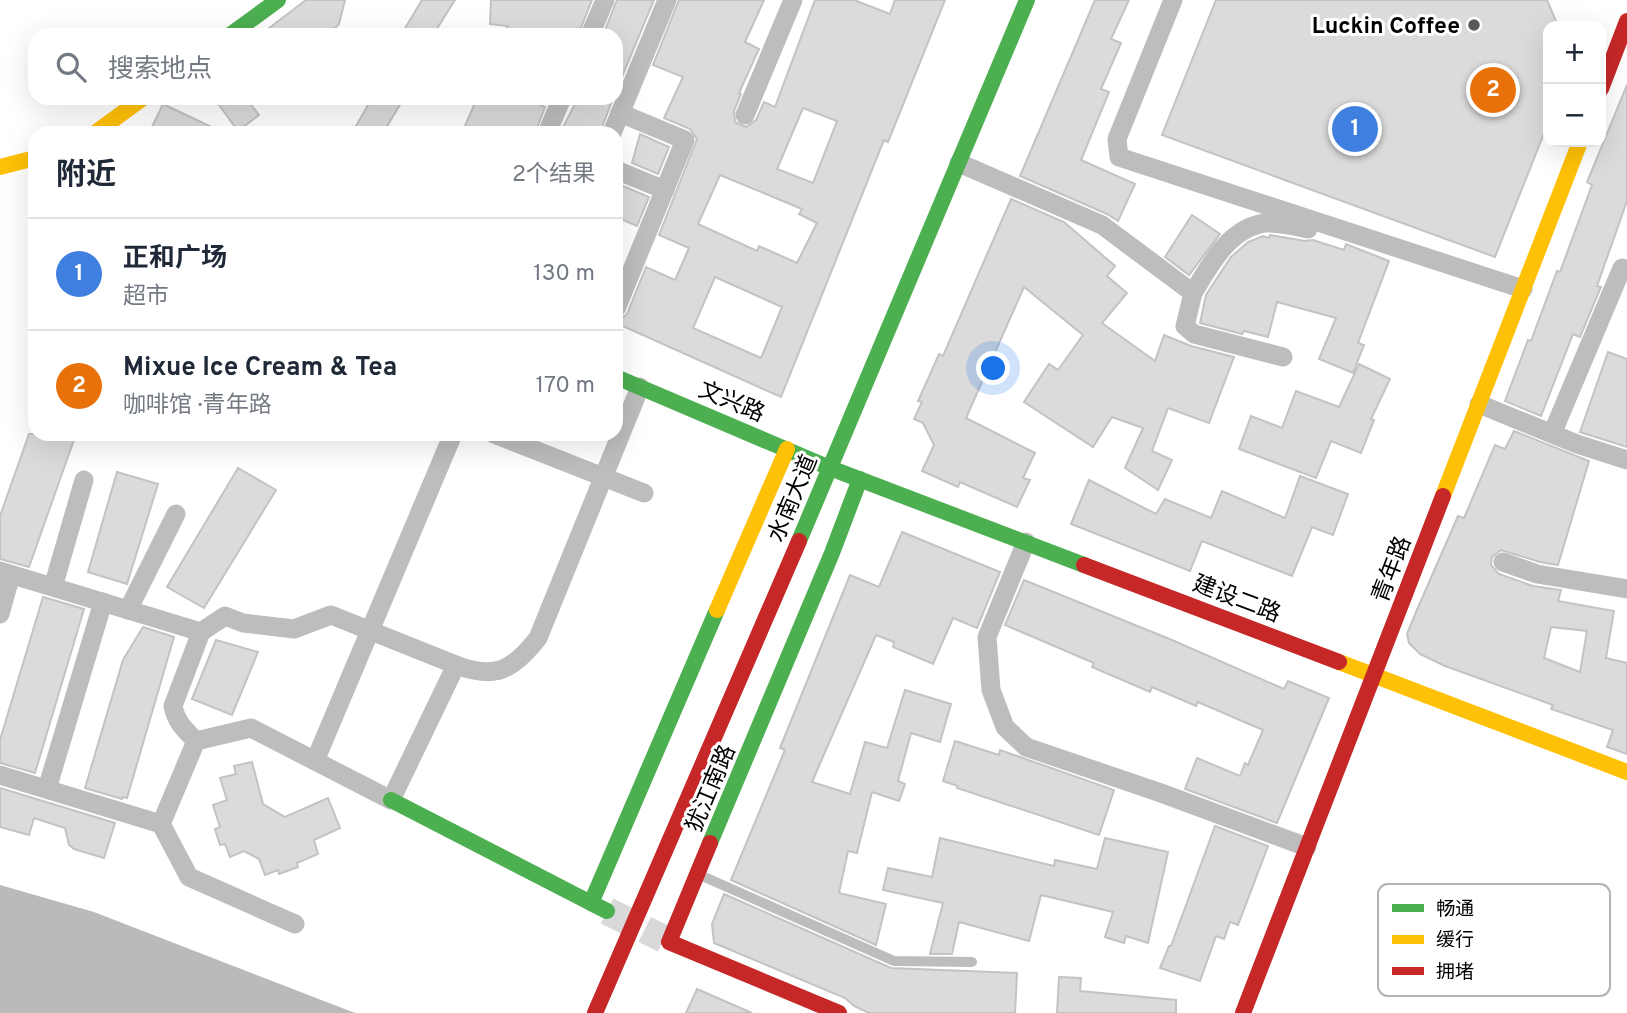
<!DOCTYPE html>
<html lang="zh">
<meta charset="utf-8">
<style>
body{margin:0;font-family:Overpass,"Noto Sans SC",sans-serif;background:#f6f6f7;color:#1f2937}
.controls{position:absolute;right:21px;top:21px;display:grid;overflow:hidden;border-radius:14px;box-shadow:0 7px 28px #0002}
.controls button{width:63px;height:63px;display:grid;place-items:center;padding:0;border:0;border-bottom:2px solid #e0e1e3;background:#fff;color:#1f2937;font:35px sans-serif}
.you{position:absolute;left:994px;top:369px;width:24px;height:24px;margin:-18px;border:5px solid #fff;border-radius:50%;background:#1a73e8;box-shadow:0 0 0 10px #1a73e833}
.badge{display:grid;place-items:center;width:46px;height:46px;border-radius:50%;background:#595959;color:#fff;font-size:23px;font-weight:700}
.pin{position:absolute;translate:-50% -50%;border:4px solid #fff;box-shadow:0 2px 7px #0006}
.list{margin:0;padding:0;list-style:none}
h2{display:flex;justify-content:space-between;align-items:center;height:91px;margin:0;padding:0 28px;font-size:30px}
h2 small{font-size:23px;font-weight:400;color:#747a83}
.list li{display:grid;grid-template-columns:46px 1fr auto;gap:21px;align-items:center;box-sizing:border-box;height:112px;padding:0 28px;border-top:2px solid #e0e1e3}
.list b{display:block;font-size:26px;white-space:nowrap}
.list p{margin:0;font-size:23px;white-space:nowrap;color:#747a83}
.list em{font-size:23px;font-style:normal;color:#747a83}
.icon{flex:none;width:38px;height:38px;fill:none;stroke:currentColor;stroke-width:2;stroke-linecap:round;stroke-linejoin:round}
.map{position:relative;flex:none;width:1627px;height:1013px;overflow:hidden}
.search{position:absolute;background:#fff;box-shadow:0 7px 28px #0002;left:28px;top:28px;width:595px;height:77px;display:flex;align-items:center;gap:18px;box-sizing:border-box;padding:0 24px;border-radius:21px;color:#747a83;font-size:26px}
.panel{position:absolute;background:#fff;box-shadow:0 7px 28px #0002;left:28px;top:126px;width:595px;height:315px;border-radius:21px}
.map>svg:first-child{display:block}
</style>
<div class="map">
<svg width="1627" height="1013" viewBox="0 0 1627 1013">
<rect width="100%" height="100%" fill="#fff"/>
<path fill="#bababa" d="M0,885L94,912L355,1013H0Z"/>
<g fill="#dbdbdb" stroke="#c3c3c3" stroke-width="2" fill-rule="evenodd">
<path d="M306,0H345L339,24L328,35H260Z"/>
<path d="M422,0H455L433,35H401Z"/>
<path d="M491,0H592L578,35H503L508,26L490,24Z"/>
<path d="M617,0H654L616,91V35H603Z"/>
<path d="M679,0H764L745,42L759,49L739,93L741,94L734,111L735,122L746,127L756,120L764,102L775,107L815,0H854L890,14L895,0H945L888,142L884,140L781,397L616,323L627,314L646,267L675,280L689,248L659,235L697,139L690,129L664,118L683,77L653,65ZM803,108L837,121L813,183L777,169ZM720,175L802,209L799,214L817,223L797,263L759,246L757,251L698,224ZM715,277L782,307L761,358L693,328Z"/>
<path d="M1095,0H1129L1111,39L1121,43L1101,89L1109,92L1081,160L1135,184L1118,221L1107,214L1020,176Z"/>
<path d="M1216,0H1547L1558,26H1548V123L1495,257L1162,135Z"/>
<path d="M1627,85V201L1597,286L1601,287L1580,337L1573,334L1541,416L1505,401L1528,340L1531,341L1557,271L1560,272L1592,185L1587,182Z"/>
<path d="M214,98H246L259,115L238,131Z"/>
<path d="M372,98H404L383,133H352Z"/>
<path d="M477,98H524L545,107L535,133H462Z"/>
<path d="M578,98H613L600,133H560Z"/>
<path d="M163,104L224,133H149Z"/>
<path d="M640,134L669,147L658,174L632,163Z"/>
<path d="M616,183L649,197L637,226L616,217Z"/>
<path d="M1011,199L1064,222L1115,266L1107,276L1127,293L1102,323L1155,361L1164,335L1191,346L1234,357L1209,423L1168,408L1152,451L1172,460L1158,490L1125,468L1143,428L1112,417L1093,447L1024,402L1049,364L1058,370L1083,335L1024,287L966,418L1035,453L1023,478L1030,480L1017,507L960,482L958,487L922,471L934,445L923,423L914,419L922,402L918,401L939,354L943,356Z"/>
<path d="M1192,215L1220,234L1189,275L1165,257Z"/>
<path d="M1270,235L1305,241L1313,240L1344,250L1346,244L1389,261L1358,343L1364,345L1353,373L1319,359L1336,318L1277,302L1268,337L1244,331L1242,334L1200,323L1206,295L1231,257L1248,242L1263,236L1269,238Z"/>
<path d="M1608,352L1627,359V447L1580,432Z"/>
<path d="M1359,364L1390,379L1371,419L1374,420L1361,453L1331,441L1316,478L1239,449L1251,416L1282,428L1296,391L1339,407Z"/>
<path d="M1514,431L1589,461L1558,565L1540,562L1501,550L1492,557L1491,565L1499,574L1533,586L1561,590L1558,601L1614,611L1606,658L1627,663V754L1607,747L1613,730L1551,709L1553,705L1445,666L1420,654L1409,643L1407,634L1416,612L1458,516L1464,518L1495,445L1505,449ZM1551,627L1587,631L1580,672L1544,658Z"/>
<path d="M29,434H76L29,567L0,559V516Z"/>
<path d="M238,468L276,490L204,608L167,587Z"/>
<path d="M117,472L158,484L127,584L88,572Z"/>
<path d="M1300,476L1348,494L1333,535L1312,527L1292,576L1202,541L1190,571L1071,524L1089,480L1156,514L1165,499L1211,518L1222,491L1285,518Z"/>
<path d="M902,532L1000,572L977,628L953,618L933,664L893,647L894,642L876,635L812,782L850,794L865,742L887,748L905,690L951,704L940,742L911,733L898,781L905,784L899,801L872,792L857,853L848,851L839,893L886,904L876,945L731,880L785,750L780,748L850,575L879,587Z"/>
<path d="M1024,580L1172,640L1284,689L1288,681L1329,698L1277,823L1185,789L1197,758L1240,776L1245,763L1248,765L1263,730L1198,702L1196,706L1152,687L1150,692L1092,667L1094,663L1005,625Z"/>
<path d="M43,597L84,609L35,773L0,763V740Z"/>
<path d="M143,627L174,637L127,798L123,797L122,799L85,788L123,660Z"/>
<path d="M216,640L258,652L232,715L192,699Z"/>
<path d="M955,741L999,755L1000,750L1114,790L1099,835L957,788L958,786L943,781Z"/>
<path d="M252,762L263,804L285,817L328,798L340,828L314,840L318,854L297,863L298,867L279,874L278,870L265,875L259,859L244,851L230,857L225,844L220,845L215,829L220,827L213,805L227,800L220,778L236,774L234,766Z"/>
<path d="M0,788L115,823L104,858L74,849L69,845L65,828L34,818L29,835L0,827Z"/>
<path d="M1215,826L1268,846L1238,925L1230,922L1224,939L1216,936L1200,981L1160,968L1169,946H1171Z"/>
<path d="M940,838L1054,866L1055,860L1097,869L1105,838L1168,852L1148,943L1126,936L1124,943L1105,937L1113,912L1041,895L1029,941L959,922L952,954H930L943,903L883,890L888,868L932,877Z"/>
<path d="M724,894L891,968L1017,973L1015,1013H869L854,1006L845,998L714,943L712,924Z"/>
<path d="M1059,977L1081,978L1080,991L1176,1000V1013H1057Z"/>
<path d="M697,989L752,1013H686Z"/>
</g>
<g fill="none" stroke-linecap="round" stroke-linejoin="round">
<path stroke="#d9d9d9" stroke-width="28" stroke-dasharray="28 14" stroke-linecap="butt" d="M607,911L664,939"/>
<path stroke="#bdbdbd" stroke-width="10" d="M700,875L894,961L972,962"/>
<g stroke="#bdbdbd" stroke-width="19">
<path d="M1173,0L1117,139L1119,157L1523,289"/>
<path d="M590,35L605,0"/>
<path d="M745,115L793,0"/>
<path d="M547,133L562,98"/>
<path d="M612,133L667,0"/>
<path d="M959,163L1102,225L1193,293C1210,265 1229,228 1265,223C1279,222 1295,226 1308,229"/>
<path d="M616,170L665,190"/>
<path d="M1193,293L1185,326L1194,334L1283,357"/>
<path d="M616,309L685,140L620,113"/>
<path d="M1479,404L1577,444L1627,460"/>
<path d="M494,434L644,493"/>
<path d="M1552,434L1622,268"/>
<path d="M1026,542L987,637L991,690L1005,727L1026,747L1161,793L1307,847"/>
<path d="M1503,562L1537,574L1627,589"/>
<path d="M0,571L201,632"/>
<path d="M53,587L84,480"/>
<path d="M128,610L176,514"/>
<path d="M0,614L11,575"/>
<path d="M196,741C185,730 176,722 173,706L201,632L225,616L243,623L294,629L331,615L456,665"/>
<path d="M315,761L453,434"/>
<path d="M0,775L161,824"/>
<path d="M47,789L103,602"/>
<path d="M295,924L189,877L161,824L196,741L251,728L391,800L456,665C495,680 513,670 538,638L640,387"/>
</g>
<g stroke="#4caf50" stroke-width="16">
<path d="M230,35L278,0"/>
<path d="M616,377L830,468L1084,565"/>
<path d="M799,541L1027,0"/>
<path d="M391,800L591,903"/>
<path d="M710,843L832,553L860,479"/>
<path d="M607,911L591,903L717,610"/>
</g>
<g stroke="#ffc107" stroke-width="16">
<path d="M95,133L143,98"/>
<path d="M0,167L35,158"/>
<path d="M1443,496L1580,142"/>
<path d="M717,610L787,449"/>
<path d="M1339,662L1627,772"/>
</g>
<g stroke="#c62828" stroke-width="16">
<path d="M1601,89L1627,21"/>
<path d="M1084,565L1339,662"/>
<path d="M710,843L669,942L839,1013"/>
<path d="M1243,1013L1443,496"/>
</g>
<path stroke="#c62828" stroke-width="16" d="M595,1013L799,541"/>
</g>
<circle fill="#595959" stroke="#fff" stroke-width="2.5" cx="1474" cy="25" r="7"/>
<g text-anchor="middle" stroke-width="6" stroke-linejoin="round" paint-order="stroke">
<g font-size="23" font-weight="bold" fill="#000" stroke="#fff" text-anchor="end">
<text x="1460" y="33">Luckin Coffee</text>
</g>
<g font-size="23" fill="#000" stroke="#fff">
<text transform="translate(732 401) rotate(23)" y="8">文兴路</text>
<text transform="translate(792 498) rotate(-67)" y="8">水南大道</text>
<text transform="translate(1391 569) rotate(-69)" y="8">青年路</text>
<text transform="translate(1237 598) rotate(21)" y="8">建设二路</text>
<text transform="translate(710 788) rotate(-67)" y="8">犹江南路</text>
</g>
</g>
<rect x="1378" y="884" width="232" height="112" rx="10" fill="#fff" stroke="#b2b2b2" stroke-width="2"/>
<rect x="1392" y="904" width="32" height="8" fill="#4caf50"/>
<rect x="1392" y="935" width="32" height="9" fill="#ffc107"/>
<rect x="1392" y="967" width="32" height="8" fill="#c62828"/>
<g font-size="19" fill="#000">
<text x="1436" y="915">畅通</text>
<text x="1436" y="946">缓行</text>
<text x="1436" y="978">拥堵</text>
</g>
</svg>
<div class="controls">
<button>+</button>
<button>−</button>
</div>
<div class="you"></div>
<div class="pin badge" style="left:1355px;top:129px;background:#3f7fe0">1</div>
<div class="pin badge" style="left:1493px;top:90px;background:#e8710a">2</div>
<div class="search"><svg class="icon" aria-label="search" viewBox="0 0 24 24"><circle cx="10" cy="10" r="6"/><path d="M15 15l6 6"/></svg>搜索地点</div>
<section class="panel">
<h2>附近<small>2个结果</small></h2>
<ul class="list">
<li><span class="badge" style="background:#3f7fe0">1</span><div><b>正和广场</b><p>超市</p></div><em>130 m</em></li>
<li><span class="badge" style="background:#e8710a">2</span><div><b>Mixue Ice Cream &amp; Tea</b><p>咖啡馆 · 青年路</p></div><em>170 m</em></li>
</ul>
</section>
</div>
